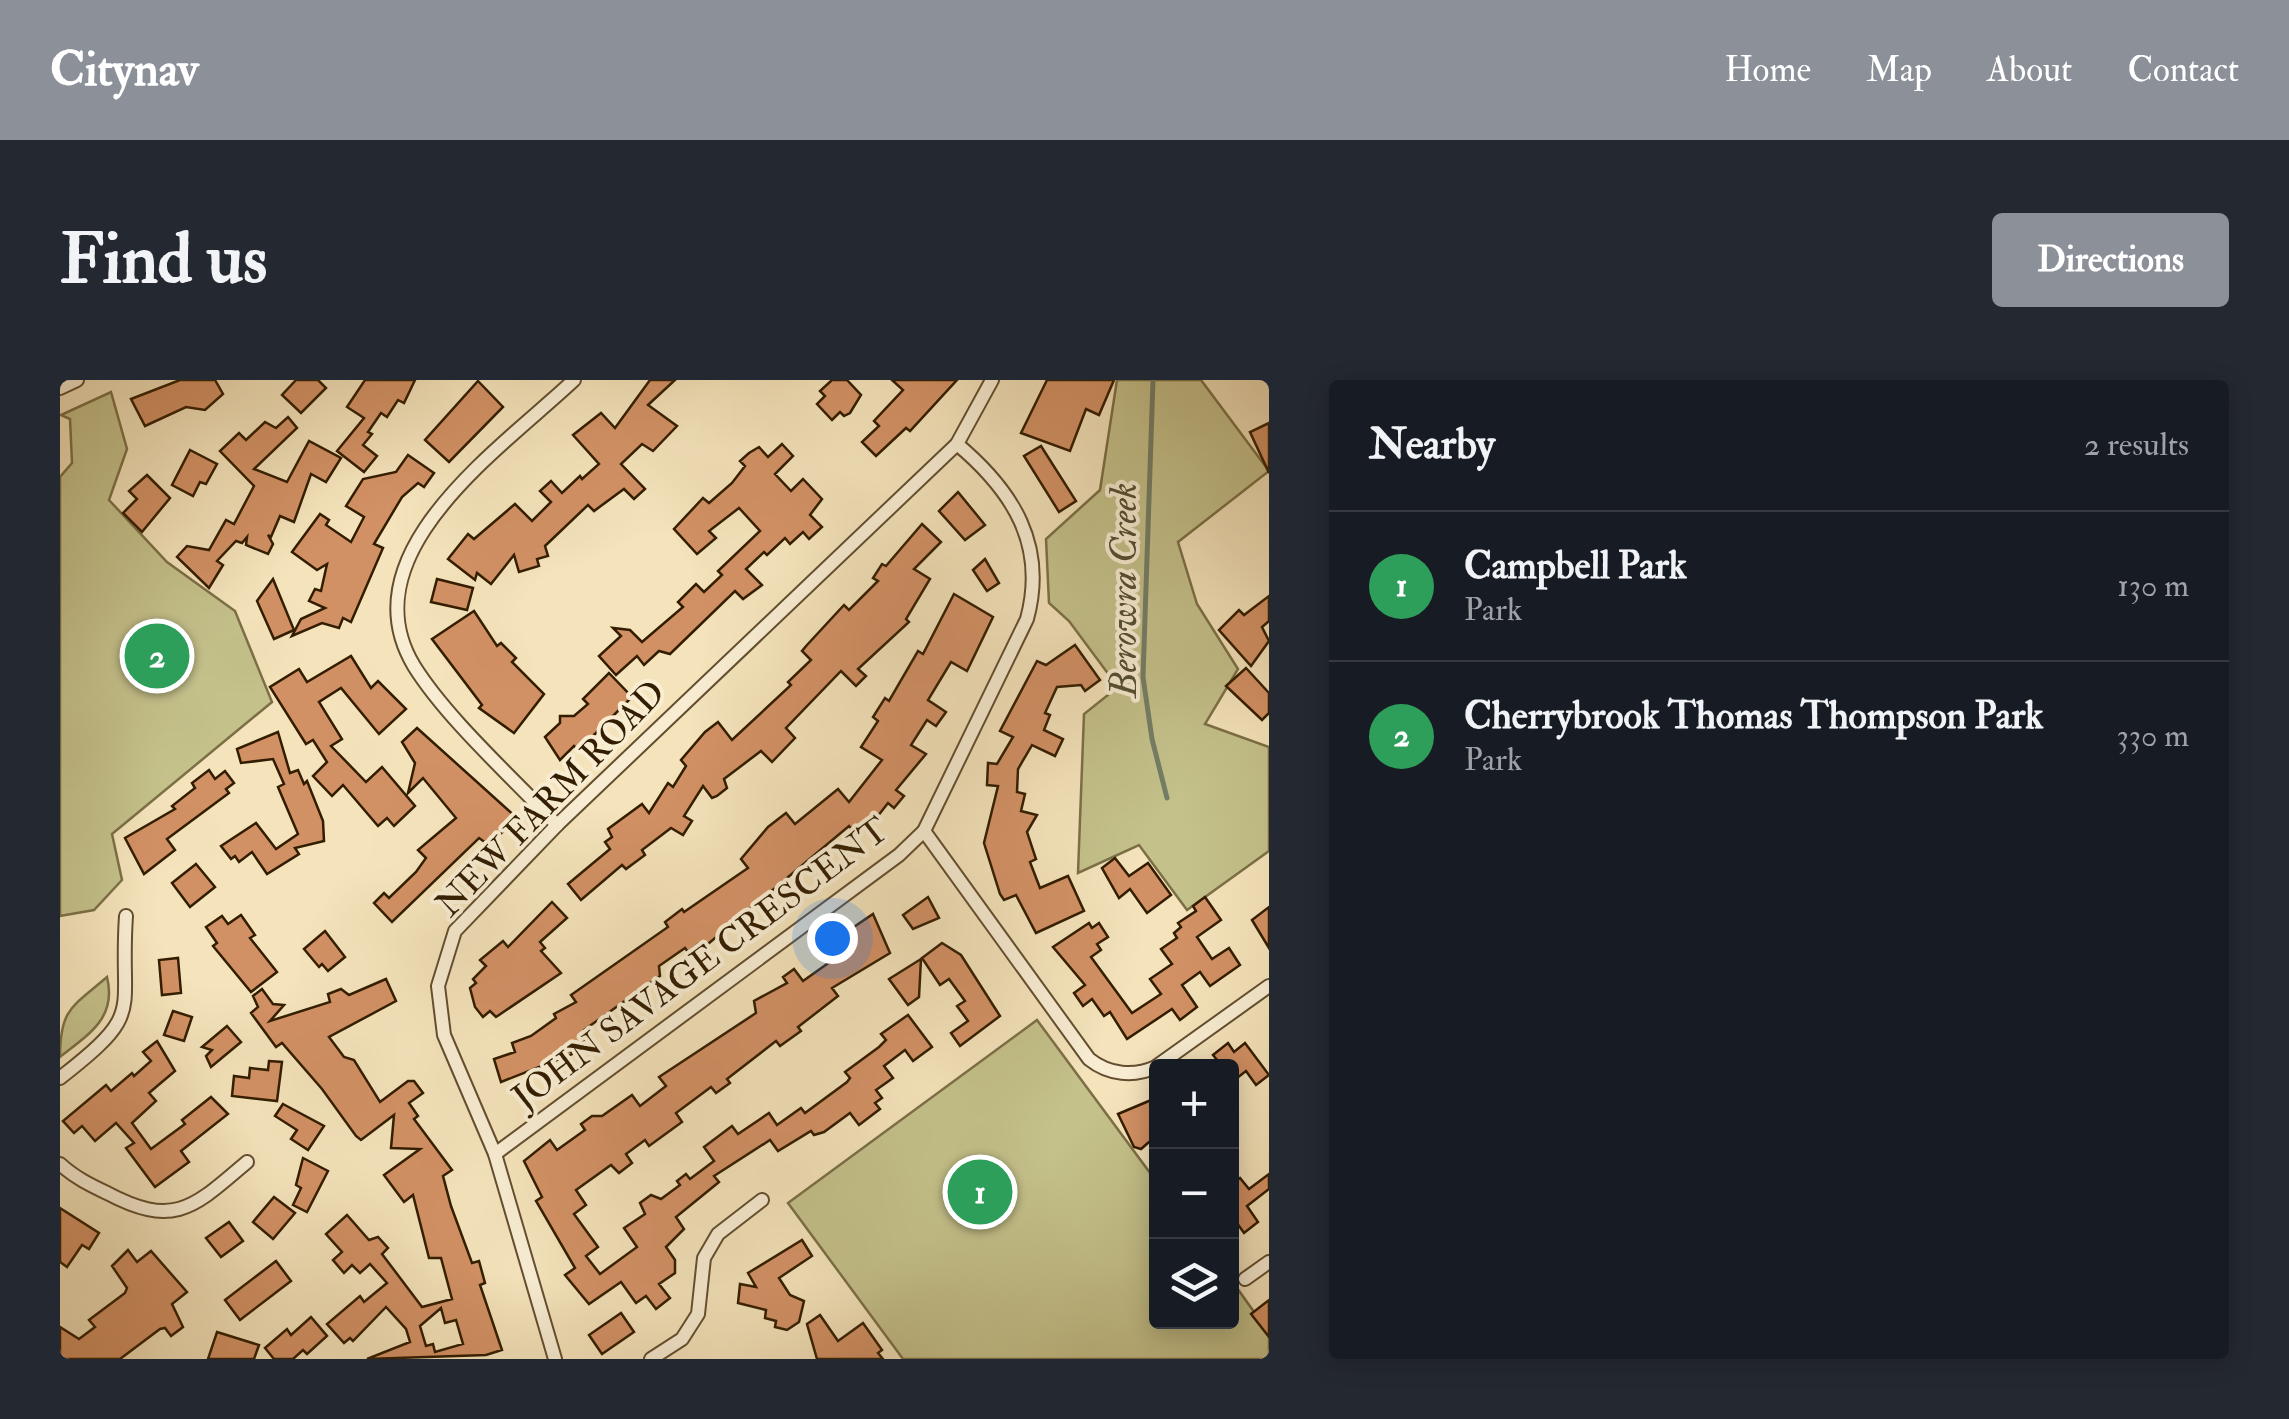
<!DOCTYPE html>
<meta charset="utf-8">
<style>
body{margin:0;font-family:"IM FELL Double Pica",serif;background:#242831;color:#f1f3f6}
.controls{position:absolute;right:30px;bottom:30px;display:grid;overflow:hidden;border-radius:10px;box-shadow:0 5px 25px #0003}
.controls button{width:90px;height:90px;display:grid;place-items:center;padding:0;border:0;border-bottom:2px solid #363941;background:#171b24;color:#f1f3f6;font:50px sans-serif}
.you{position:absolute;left:772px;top:558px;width:35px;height:35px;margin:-25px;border:8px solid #fff;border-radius:50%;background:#1a73e8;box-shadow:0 0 0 15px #1a73e833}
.badge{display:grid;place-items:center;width:65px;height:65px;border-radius:50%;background:#8c9099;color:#fff;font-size:32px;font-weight:700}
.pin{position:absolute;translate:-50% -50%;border:5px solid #fff;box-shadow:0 2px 10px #0006}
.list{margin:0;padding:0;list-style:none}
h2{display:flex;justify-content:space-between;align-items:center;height:130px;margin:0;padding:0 40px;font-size:42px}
h2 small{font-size:32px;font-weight:400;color:#9ea1a6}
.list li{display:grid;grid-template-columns:65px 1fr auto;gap:30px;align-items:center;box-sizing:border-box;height:150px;padding:0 40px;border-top:2px solid #363941}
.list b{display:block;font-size:38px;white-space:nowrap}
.list p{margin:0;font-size:32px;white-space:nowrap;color:#9ea1a6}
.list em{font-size:32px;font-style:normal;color:#9ea1a6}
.icon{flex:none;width:55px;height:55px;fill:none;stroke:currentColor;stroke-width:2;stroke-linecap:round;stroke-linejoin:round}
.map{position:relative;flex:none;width:1209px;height:979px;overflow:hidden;border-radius:10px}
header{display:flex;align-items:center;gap:60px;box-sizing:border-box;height:140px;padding:0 50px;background:#8c9099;color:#fff}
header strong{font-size:48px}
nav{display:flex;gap:55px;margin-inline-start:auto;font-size:35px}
.intro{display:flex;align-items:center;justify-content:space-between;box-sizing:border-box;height:240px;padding:0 60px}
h1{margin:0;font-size:70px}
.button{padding:25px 45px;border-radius:10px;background:#8c9099;color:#fff;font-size:35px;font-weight:700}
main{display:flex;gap:60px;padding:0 60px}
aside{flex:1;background:#171b24;border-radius:10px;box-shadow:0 5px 25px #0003}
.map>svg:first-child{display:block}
</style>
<header>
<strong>Citynav</strong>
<nav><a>Home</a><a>Map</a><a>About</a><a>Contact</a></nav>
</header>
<div class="intro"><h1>Find us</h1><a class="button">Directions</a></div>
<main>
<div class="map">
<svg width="1209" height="979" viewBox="0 0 1209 979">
<rect width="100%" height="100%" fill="#f4e3bb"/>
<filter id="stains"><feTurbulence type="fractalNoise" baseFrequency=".002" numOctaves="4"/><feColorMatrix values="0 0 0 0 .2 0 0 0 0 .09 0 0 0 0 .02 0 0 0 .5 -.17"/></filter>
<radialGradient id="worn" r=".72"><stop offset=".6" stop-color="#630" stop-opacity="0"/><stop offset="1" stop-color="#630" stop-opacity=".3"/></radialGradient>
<g fill="#c4c18b" stroke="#7c6f46" stroke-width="2.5">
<path d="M1057,0H1141L1209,91L1118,162L1137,224L1178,289L1145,344L1209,367V471L1127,530L1079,465L1018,493L1024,334L1058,307L1009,241L989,223L986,159L1040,110Z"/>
<path d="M51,12L67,69L49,120L107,182L175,231L212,322L52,454L62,500L34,530L0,536V97L12,83L10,39L1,35Z"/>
<path d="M47,597C57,638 29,654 0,677C0,629 12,627 47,597Z"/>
<path d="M977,640L1096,801V942H1172V901L1209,953V979H843L728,823Z"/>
</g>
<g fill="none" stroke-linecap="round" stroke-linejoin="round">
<path stroke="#737e66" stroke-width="5" d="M1093,0L1083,297L1092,359L1107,418"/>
</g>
<g fill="#d29165" stroke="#331d00" stroke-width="2.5" fill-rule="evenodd">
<path d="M120,0H155L163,14L145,30L126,27L85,46L71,19Z"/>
<path d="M236,0H258L266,8L241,33L222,15Z"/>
<path d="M305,0H355L344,23L338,20L327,37L321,33L308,52L312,54L303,65L317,76L304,92L277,71L304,38L287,27Z"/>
<path d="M590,0H615L588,25L617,46L593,71L582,64L561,84L585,109L574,119L564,109L534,131L528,125L485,166L488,176L477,179L479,186L459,192L454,175L431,204L417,193L415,200L388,179L408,154L414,159L455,124L472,141L491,122L480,111L491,101L502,113L520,96L522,99L539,84L513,55L541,33L555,48Z"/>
<path d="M772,0H787L801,15L790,33L784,36L780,32L772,40L757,24L765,16L760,11Z"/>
<path d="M832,0H897L850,51L846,48L816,76L802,62L819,46L814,41L843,10Z"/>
<path d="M987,0H1054L1039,35L1026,29L1010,71L961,53Z"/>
<path d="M418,1L443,27L389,82L365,60Z"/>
<path d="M228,37L237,48L194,89L227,102L249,61L281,78L266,102L251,94L234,142L220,136L211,157L208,155L213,164L208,174L186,165L187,157L182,163L176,161L157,181L163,185L149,208L117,177L127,166L149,170L166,140L174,144L194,106L160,71L179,53L186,60L205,42L216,48Z"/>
<path d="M1209,43V93L1190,52Z"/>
<path d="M722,64L733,76L715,94L731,111L743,99L762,119L750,135L762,147L749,159L743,152L730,164L725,158L707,175L704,172L686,189L702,205L683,219L675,211L610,274L599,271L584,285L577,276L556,295L539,276L561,256L553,248L570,250L582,262L623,227L618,222L636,204L644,212L662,195L658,191L700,151L679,128L649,151L656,158L637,174L614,149L643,118L649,123L672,103L685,86L680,81L689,73L699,67L708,77Z"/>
<path d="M981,66L1016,121L999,132L964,76Z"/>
<path d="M130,70L157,84L146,104L140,102L133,116L112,105Z"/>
<path d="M348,75L374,93L364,107L358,103L342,117L314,164L323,168L291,242L283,238L279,248L262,243L232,256L241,239L265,228L249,221L255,209L261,211L267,184L257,190L232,172L260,134L269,140L266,145L291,162L304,137L286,126L303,99L336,92Z"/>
<path d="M87,95L110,118L82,152L63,133L77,119L69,111Z"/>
<path d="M898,112L925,145L905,160L879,131Z"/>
<path d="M862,144L881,162L854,189L870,199L846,239L849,242L798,289L806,296L796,306L781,291L726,348L735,358L712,382L701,371L664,399L667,408L657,416L652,418L643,406L624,436L632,441L623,455L611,448L582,470L585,475L566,489L562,485L521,520L508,504L550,469L545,462L552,457L548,449L582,424L589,433L608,403L613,407L626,386L621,380L645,352L658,342L672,360L731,305L728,302L751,280L742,271L747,265L784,225L789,230L818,201L813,198L822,184L826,186Z"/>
<path d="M925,179L939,203L927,211L913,190Z"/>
<path d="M213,199L234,250L214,259L197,221Z"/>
<path d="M377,199L413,208L407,230L371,222Z"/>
<path d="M894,214L933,237L907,291L891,282L868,320L886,332L876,346L867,340L851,365L866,374L836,410L844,416L834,428L828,423L814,441L795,453L789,446L642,569L638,564L628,572L625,568L599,586L600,596L524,650L526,658L510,670L512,674L441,702L434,679L455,672L452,663L471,656L496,638L494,634L516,622L511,615L608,547L605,542L622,529L624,532L688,488L681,479L708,447L726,433L735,444L778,409L789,422L822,380L801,367L818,341L813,337L825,318L829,321L858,271L863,274Z"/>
<path d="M1209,216V241L1202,247L1209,261L1191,286L1159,250L1179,230L1184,235Z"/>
<path d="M414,231L437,266L441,263L456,278L452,282L484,314L454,353L419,328L422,325L372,259Z"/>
<path d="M1015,265L1040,300L1025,311L1021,305L997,307L985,333L990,335L984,350L1003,359L995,376L972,365L958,389L957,412L965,414L961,431L977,435L967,452L976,479L970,482L980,508L1008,496L1024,531L976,553L956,515L944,520L940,514L924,463L938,406L927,405L928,383L937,384L953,357L940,351L977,281L986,285Z"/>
<path d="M291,276L311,308L318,301L346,329L319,354L281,308L259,322L282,359L271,366L306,402L322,387L355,426L334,446L327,438L318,446L283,405L272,416L253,396L267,382L253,360L246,364L210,307L239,289L247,302Z"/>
<path d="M1186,288L1209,313V333L1202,340L1166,306Z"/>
<path d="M549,293L572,317L519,370L514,366L500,380L485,357L500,343V336H514L528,324L523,319Z"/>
<path d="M357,348L457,438L429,465L419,458L332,542L314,523L324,513L329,518L356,492L366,478L358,470L396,438L363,398L348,413L355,383L342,362Z"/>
<path d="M218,352L230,393L238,390L244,404L247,401L263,441L264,461L235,468L239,474L207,494L192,472L179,482L175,476L171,479L161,466L196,443L216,469L238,454L218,407L224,404L213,379L181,383L177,369Z"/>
<path d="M149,390L155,399L165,391L174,403L166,409L169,413L107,459L115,470L84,494L65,458L115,429L112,426L135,408L132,403Z"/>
<path d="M1055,478L1069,496L1088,483L1111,515L1087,533L1070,509L1059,518L1042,488Z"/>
<path d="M136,484L155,507L130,527L112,503Z"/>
<path d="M868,517L879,538L853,549L843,535Z"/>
<path d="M1145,517L1161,540L1137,557L1152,579L1169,568L1180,585L1150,606L1140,592L1122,605L1137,627L1120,640L1112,629L1067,659L1050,632L1044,636L1032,619L1023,626L1014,613L1025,605L993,567L1029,543L1032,548L1039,543L1048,557L1037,564L1041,570L1031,577L1072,633L1101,614L1090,599L1112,584L1101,569L1117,558L1114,553L1121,547L1118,543L1136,531L1133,526Z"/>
<path d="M492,522L507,538L480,562L485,568L481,571L501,593L436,637L430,631L423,637L415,627L410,608L416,603L413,599L426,586L420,580L443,561L448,567Z"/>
<path d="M1209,527V568L1192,540Z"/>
<path d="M813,534L830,573L772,608L778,616L738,647L741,651L720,666L716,661L667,699L670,703L656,713L651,707L616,733L622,742L589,766L585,760L566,774L572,783L559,793L551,785L516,810L526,825L514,834L538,867L526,876L540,894L577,867L564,848L585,834L580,823L591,815L601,819L620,805L617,801L626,794L630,799L654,781L644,767L672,746L678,754L709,733L717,745L741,728L745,733L787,702L790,698L785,692L819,667L826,660L821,654L848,635L872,667L853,681L845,670L824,686L833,698L816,710L822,718L815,723L820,729L799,745L790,733L764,752L754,755L751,751L718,771L710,760L654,796L659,802L616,837L624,849L606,867L615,880V893L599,904L610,918L596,929L586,916L576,923L561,902L529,924L505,895L515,888L476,821L482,817L464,781L490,760L497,770L525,750L521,744L532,736H542L572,715L580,726L606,706L599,697L696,633L694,621L727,603L723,597L734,589L743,601L774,579L794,559L788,551Z"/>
<path d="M181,535L195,555L190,558L217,592L191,612L153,566L157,563L146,547L162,536L168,544Z"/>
<path d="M265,551L285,577L268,591L262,584L259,587L244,569Z"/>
<path d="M882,563L901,575L940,636L900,666L891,653L908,641L897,626L905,621L889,599L880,605L862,578Z"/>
<path d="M118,578L121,613L102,615L99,580Z"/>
<path d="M861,579L859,617L848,625L829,599Z"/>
<path d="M326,599L336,621L269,657L284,677L294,680L320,722L348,701H354L363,713L349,723L358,736L354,739L392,790L383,796L391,826L412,883L419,881L425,903L420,905L442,970L426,975L307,979L350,962L346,949L326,927L293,961L290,958L284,963L267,944L300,916L304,922L327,903L310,884L300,893L292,885L284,893L273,880L282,872L266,854L287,835L309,860L318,857L328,868L322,874L362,927L392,919L381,878H369L353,815L344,822L324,795L360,769L331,768L334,735L301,760L296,756L262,709L222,663L216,667L191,633L198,627L193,616L202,609L213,624L224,625L210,641L270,622L268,614L281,609L289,615ZM381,928L385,943L396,940L403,964L375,972L373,964L366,966L360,946Z"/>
<path d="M113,631L132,637L124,661L104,655Z"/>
<path d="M167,646L181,662L151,687L146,676L152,670L142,667Z"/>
<path d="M97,661L115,691L89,713L96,721L72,743L91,769L125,744L122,740L151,717L168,734L121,771L129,782L95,807L66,768L74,763L56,743L35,761L22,746L14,753L3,741L46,705L51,711L72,693L74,696L91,681L83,672Z"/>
<path d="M1168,663L1174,672L1185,663L1209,695L1196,705L1186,691L1172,702V686H1162L1153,675Z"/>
<path d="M209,681L222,682L217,721L172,716L174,696L189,698L190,688L208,690Z"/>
<path d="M1096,718V756L1081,769L1074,767L1058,734Z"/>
<path d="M223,724L264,746L248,770L231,759L237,750L215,736Z"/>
<path d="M243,778L268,791L247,832L233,825L241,808L236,805Z"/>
<path d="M1209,794V809L1187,826L1198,842L1184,853L1172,836V804L1180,798L1189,809Z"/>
<path d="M214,817L235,833L213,859L193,842Z"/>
<path d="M0,828L39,853L29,869L22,865L7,887L0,882Z"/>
<path d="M169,842L183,861L161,877L146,858Z"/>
<path d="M742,860L752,876L719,898L730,915L744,921L739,942L727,950L715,947L716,941L705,938L706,930L678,923L680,904L696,907L688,893Z"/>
<path d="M68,870L77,882L91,871L127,912L112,924L123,947L111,956L105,948L100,949L60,979H0V947L19,959L35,947L29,940L65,913L67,908L52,886Z"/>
<path d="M216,881L231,901L180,940L165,920Z"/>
<path d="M1209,920V957L1191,934Z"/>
<path d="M561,933L574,952L542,974L529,955Z"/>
<path d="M760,935L778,961L803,943L822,970L818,973L823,979H757L747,944Z"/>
<path d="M251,937L267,956L247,974L243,970L233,979H214L205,968L227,949L231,955Z"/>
<path d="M157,952L199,965L194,979H148Z"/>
</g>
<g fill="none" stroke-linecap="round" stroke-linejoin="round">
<defs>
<g id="street">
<path d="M0,8L17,0"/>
<path d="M497,445C453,398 387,339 354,286C286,173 442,68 514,0"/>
<path d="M864,451L1029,679C1049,695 1074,697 1096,687"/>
<path d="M1097,686L1209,606"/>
<path d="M0,698C87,630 59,636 66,536"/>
<path d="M435,774L839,475L864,451L967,239C987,165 953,111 897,64"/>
<path d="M0,784C14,797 30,805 47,813C115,849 134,827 187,782"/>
<path d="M1185,899L1209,882"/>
<path d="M495,979L435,774L384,655L378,606L395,551L497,445L897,64L932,0"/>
<path d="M591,979L622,959L638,934L644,878L658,854L702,820"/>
</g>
</defs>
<use href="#street" stroke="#634e2f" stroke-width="16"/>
<use href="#street" stroke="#f8edd3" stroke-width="12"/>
</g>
<g text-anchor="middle" stroke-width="8" stroke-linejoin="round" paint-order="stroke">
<g font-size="35" fill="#331d00" stroke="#f8edd3">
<text transform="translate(490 418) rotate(-46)" y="12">NEW FARM ROAD</text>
<text transform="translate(640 583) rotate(-37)" y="12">JOHN SAVAGE CRESCENT</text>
</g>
<g font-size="38" font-style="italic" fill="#534e33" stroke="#f8edd3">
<text transform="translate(1063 210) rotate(-90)" y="13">Berowra Creek</text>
</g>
</g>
<rect width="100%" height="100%" filter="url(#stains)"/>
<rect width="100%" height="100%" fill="url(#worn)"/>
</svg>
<div class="controls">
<button>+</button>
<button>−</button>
<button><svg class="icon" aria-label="layers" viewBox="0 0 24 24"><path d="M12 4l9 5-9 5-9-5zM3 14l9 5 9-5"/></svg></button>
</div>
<div class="you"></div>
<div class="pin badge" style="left:920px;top:812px;background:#2e9e5b">1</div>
<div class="pin badge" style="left:97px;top:276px;background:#2e9e5b">2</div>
</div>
<aside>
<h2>Nearby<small>2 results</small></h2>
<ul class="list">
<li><span class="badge" style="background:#2e9e5b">1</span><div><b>Campbell Park</b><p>Park</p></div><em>130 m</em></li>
<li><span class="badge" style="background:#2e9e5b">2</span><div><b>Cherrybrook Thomas Thompson Park</b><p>Park</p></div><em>330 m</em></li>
</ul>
</aside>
</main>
